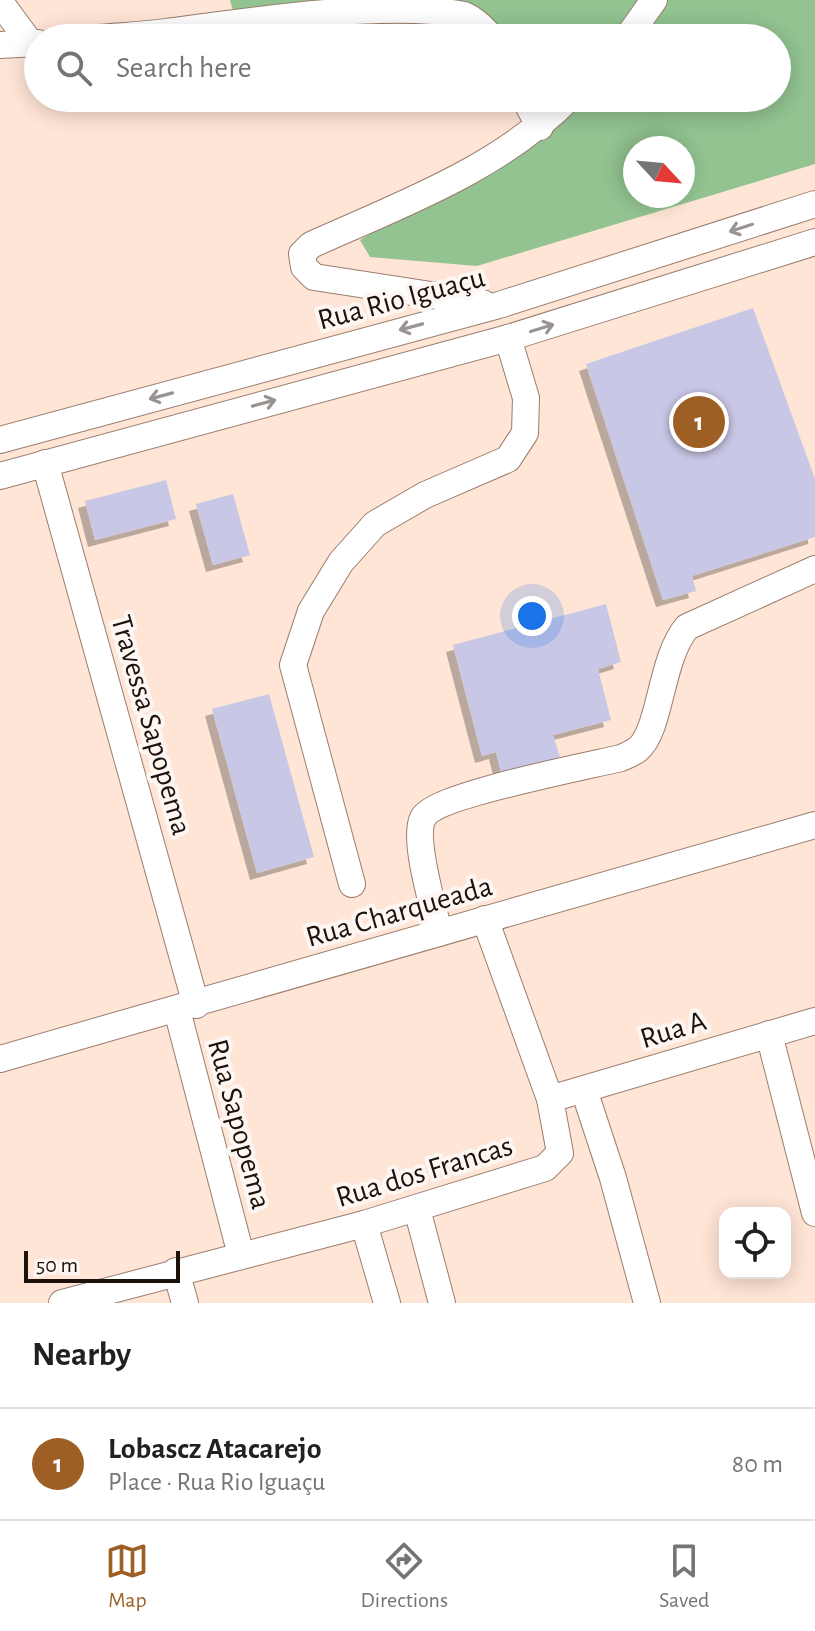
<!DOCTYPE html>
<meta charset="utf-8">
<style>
body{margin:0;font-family:"Alegreya Sans",sans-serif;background:#f6f6f6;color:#202124}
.controls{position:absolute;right:24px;bottom:24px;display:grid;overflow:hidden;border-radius:16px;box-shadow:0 4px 20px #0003}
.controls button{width:72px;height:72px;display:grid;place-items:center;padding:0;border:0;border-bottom:2px solid #e0e0e0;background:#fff;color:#202124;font:40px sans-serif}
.compass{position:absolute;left:623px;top:136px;width:72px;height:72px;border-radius:50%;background:#fff;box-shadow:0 4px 20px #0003;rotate:116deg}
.scale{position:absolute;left:24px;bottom:20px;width:156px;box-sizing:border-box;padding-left:8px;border:4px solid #1c110b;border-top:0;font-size:22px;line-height:28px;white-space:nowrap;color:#1c110b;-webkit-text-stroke:6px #fdf6f3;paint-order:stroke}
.you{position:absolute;left:532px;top:616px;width:28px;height:28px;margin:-20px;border:6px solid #fff;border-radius:50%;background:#1a73e8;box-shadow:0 0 0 12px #1a73e833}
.badge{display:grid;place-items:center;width:52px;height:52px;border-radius:50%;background:#9d5f24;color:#fff;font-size:26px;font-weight:700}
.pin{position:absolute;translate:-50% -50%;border:4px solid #fff;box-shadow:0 2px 8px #0006}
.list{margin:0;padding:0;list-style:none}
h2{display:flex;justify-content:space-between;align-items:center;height:104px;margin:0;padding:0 32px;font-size:34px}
h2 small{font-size:26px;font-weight:400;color:#757577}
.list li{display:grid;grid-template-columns:52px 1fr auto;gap:24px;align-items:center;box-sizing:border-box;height:112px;padding:0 32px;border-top:2px solid #e0e0e0}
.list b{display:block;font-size:30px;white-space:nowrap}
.list p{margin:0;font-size:26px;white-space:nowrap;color:#757577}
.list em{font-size:26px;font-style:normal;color:#757577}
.icon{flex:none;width:44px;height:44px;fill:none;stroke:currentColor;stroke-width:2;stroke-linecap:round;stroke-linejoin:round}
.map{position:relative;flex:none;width:815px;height:1303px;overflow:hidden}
.search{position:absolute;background:#fff;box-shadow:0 4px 20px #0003;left:24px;right:24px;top:24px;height:88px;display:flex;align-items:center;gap:20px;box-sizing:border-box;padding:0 28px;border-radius:44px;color:#757577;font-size:30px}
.sheet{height:216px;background:#fff}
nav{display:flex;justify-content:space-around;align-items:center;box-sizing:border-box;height:112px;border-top:2px solid #e0e0e0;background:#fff;font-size:22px;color:#757577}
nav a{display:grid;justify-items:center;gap:4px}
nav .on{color:#9d5f24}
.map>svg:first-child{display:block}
</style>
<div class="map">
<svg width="815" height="1303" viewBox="0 0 815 1303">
<defs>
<filter id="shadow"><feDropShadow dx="-7" dy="7" stdDeviation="0" flood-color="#0004"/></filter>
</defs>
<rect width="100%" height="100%" fill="#ffe5d6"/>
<path fill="#92c391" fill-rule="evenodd" d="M230,0H815V164L477,266L370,257L360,240L482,167L540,128L524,98H777V38H492L467,16L239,32ZM635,148H683V196H635Z"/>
<g fill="#c9c7e6" filter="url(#shadow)">
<path d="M753,308L815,479V537L692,576L696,591L663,600L586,364Z"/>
<path d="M166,480L176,519L95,540L85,501Z"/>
<path d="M233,494L250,555L213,565L196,504Z"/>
<path d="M606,604L621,662L598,669L611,720L553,735L560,757L501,772L496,752L482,756L453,645Z"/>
<path d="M269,694L314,857L257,873L212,709Z"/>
</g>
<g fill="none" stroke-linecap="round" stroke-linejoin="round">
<defs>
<g id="minor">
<path d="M0,2L31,44"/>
<path d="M99,38C121,36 144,35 166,32C249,21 385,0 464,15C474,19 485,30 492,38"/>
<path d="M627,38L654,0"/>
<path d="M0,45L38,43"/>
<path d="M524,98L540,127"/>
<path d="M483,303L314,277L304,267L302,254L311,245C402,204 497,170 569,98"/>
<path d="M0,440L499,305L815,204"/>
<path d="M45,463L196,1005"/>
<path d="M0,476L508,338L815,242"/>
<path d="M352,884L293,665L311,611L341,562L375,524L425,495L508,459L525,433L526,398L508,338"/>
<path d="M439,933C434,908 412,839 423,818C435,795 588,766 621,758C626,756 633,753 638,749C661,730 660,659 687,627L815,569"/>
<path d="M177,1010L241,1255"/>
<path d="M769,1034L815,1213"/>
<path d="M0,1059L815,825"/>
<path d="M584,1090L613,1178L647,1303"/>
<path d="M550,1099L815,1021"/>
<path d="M417,1209L442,1303"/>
<path d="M364,1224L387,1303"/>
<path d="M176,1271L185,1303"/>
<path d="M62,1303L364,1224L545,1168L560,1153L550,1099L485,919"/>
</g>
</defs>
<use href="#minor" stroke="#9a7d6d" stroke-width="28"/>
<use href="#minor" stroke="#fff" stroke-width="26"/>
</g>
<defs><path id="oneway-shaft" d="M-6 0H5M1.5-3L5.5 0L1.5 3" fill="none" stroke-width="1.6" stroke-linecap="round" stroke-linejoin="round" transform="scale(2)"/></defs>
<g stroke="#999491">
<use href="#oneway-shaft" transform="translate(741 228) rotate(162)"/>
<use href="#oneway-shaft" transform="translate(411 327) rotate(165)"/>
<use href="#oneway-shaft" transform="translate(542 328) rotate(-17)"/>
<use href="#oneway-shaft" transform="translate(161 396) rotate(165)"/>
<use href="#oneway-shaft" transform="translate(264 403) rotate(-15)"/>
</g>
<g text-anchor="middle" stroke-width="8" stroke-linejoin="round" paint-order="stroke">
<g font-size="30" fill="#1c110b" stroke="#fdf6f3">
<text transform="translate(401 298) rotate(-15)" y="10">Rua Rio Iguaçu</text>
<text transform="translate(152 725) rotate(74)" y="10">Travessa Sapopema</text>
<text transform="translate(399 911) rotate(-16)" y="10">Rua Charqueada</text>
<text transform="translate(673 1029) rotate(-17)" y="10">Rua A</text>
<text transform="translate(240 1124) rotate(75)" y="10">Rua Sapopema</text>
<text transform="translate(424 1171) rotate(-17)" y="10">Rua dos Francas</text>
</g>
</g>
</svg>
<div class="controls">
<button><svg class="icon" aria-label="locate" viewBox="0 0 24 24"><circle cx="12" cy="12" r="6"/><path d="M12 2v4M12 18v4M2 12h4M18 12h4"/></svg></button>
</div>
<svg class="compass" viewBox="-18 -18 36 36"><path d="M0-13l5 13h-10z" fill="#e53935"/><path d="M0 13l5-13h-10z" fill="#757577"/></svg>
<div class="scale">50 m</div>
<div class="you"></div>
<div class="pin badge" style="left:699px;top:422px">1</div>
<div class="search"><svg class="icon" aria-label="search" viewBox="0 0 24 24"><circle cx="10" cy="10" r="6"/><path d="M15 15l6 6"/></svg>Search here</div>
</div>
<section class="sheet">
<h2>Nearby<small></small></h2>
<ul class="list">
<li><span class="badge">1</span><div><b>Lobascz Atacarejo</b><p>Place · Rua Rio Iguaçu</p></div><em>80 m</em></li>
</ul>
</section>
<nav>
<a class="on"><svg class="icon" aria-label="map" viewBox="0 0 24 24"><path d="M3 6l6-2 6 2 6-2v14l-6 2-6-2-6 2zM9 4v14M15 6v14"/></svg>Map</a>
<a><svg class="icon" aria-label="directions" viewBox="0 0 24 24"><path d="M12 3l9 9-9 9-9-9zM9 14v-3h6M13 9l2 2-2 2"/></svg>Directions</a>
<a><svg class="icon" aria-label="saved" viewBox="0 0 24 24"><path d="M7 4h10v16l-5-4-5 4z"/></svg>Saved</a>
</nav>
